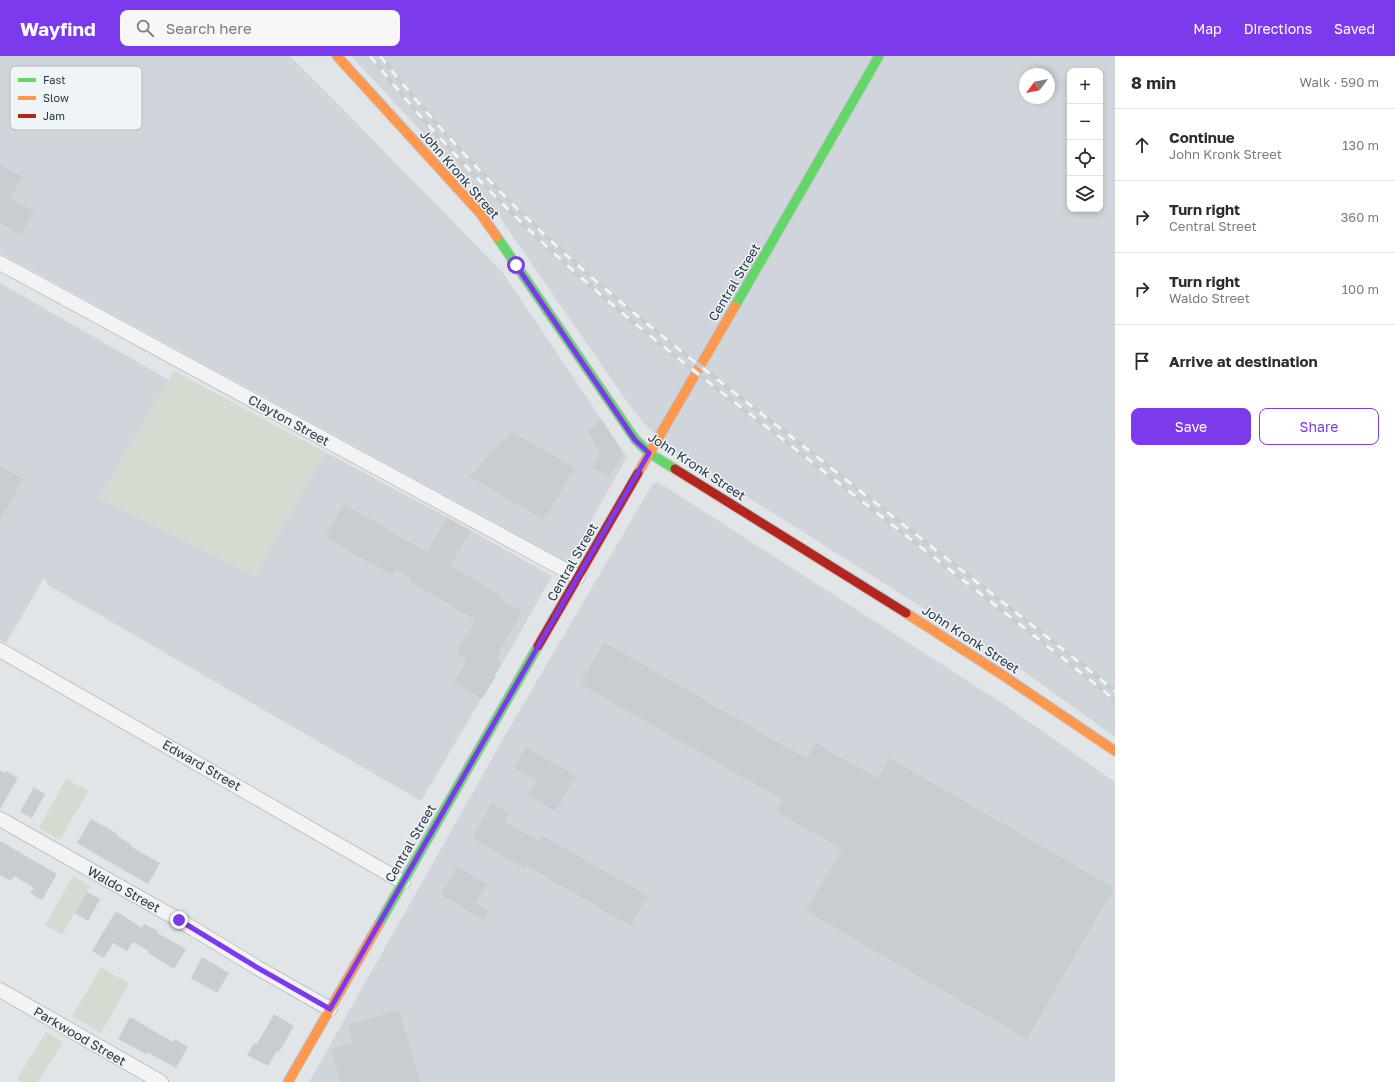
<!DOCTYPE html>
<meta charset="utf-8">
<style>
body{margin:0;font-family:"Golos Text",sans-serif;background:#f7f7f7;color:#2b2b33}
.controls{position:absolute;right:12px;top:12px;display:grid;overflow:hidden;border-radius:8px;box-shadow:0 2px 6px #0003}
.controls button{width:36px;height:36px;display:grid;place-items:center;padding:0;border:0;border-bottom:1px solid #e1e1e2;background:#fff;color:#2b2b33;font:20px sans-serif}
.compass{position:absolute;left:1019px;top:12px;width:36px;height:36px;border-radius:50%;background:#fff;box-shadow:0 2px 6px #0003;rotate:238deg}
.stop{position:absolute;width:12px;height:12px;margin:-9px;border:3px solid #7c3aed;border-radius:50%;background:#fff}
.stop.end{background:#7c3aed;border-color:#fff;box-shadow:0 1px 4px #0008}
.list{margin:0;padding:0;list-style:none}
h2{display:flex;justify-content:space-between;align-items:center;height:52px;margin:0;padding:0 16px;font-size:17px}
h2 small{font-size:13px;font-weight:400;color:#7c7c81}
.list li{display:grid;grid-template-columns:26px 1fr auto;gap:12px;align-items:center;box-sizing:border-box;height:72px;padding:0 16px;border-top:1px solid #e1e1e2}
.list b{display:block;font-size:15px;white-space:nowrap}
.list p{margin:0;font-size:13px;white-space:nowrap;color:#7c7c81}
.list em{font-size:13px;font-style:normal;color:#7c7c81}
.actions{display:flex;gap:8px;padding:12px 16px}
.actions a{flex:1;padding:9px 0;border:1px solid #7c3aed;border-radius:8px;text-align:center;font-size:14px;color:#7c3aed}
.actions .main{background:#7c3aed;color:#fff}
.icon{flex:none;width:22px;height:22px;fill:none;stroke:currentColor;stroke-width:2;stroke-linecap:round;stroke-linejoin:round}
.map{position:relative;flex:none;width:1115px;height:1026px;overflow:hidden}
header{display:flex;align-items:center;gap:24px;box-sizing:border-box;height:56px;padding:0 20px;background:#7c3aed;color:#fff}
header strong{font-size:19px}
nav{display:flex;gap:22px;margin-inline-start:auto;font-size:14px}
.search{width:280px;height:36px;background:#f7f7f7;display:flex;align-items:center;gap:10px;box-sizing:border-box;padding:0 14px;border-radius:8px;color:#7c7c81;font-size:15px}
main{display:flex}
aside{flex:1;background:#fff}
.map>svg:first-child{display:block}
</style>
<header>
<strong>Wayfind</strong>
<div class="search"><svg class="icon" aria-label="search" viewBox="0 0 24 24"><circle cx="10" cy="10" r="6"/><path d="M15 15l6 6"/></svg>Search here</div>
<nav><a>Map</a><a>Directions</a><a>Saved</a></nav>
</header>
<main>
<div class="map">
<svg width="1115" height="1026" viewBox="0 0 1115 1026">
<rect width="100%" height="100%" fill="#e2e5e7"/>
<g fill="#cfd5db" fill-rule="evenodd">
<path d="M0,0H290L339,49L503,217L627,401L568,506L0,197Z"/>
<path d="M351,0H1115V681L1026,617L670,392L644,368L625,343L494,153ZM1070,15H1100V153H1070ZM1025,18H1049V42H1025Z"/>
<path d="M0,227L169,324L99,442L255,519L325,396L447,461L552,520L513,589L421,745L48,529L44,522L6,587L0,584Z"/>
<path d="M658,426L1005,649L1115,726V1026H309L507,676L652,429Z"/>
</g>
<g fill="#d4dcd2">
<path d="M174,315L325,396L256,519L99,442Z"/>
<path d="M66,723L88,735L60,784L39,772Z"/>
<path d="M73,820L90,830L62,879L45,869Z"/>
<path d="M101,911L129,928L101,977L72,960Z"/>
<path d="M46,976L63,986L38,1026H23L17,1023Z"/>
</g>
<g fill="#cacdd0">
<path d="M0,108L23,121L10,142L34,156L21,179L0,167Z"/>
<path d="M601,363L623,397L609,421L592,412L600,398L588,376Z"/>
<path d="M512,376L575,412L544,464L470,421L492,395Z"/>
<path d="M0,410L23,423L0,464Z"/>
<path d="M344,448L427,496L447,461L471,475L450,509L500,539L499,542L522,556L499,595L501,596L497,603L502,606L495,619L496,620L482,643L454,626L467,604L456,597L476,564L411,526L412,523L396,514L393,520L325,481Z"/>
<path d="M604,586L807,703L816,687L878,723L889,702L1114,832L1027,983L806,855L842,793L777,756L783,744L580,628Z"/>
<path d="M526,691L576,720L555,755L529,740L537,725L514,712Z"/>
<path d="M0,714L5,717L6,715L18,722L0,753Z"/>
<path d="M34,731L45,738L32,762L20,756Z"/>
<path d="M492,747L509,757L505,766L539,785L543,780L648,840L630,870L526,809L524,812L472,782Z"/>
<path d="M91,763L118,778L117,780L131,788L130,790L160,807L148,828L77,787Z"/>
<path d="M0,785L57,818L42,844L30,837L34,832L14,820L11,825L0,819Z"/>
<path d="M457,811L487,828L476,847L489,855L484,864L441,839Z"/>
<path d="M87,836L100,843L88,865L75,857Z"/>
<path d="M116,855L142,872L144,868L158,875L157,877L186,893L174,913L148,897L149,895L133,886L127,895L113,887L104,902L92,895Z"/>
<path d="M202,901L229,917L217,937L191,922Z"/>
<path d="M399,954L420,1026H341L331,993L353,987L348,969Z"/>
<path d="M274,958L294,970L279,996L277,995L268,1010L247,999L254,987L257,988Z"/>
<path d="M130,961L173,986L175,983L188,991L176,1012L147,996L146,998L118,983Z"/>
</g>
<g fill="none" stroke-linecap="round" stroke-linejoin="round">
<defs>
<g id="street">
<path d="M0,207L578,521"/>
<path d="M0,594L403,826"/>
<path d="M0,763L179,864L258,912L330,953"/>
<path d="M0,934L161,1026"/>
</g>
<g id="fast">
<path d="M497,181L635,383L649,397L675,413"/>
<path d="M735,250L879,0"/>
<path d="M379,868L538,590"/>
</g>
<g id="slow">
<path d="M337,0L480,157L497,181"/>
<path d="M638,417L735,250"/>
<path d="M906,557L1001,618L1115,695"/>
<path d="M288,1026L379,868"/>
</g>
<g id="jam">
<path d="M675,413L906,557"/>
<path d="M538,590L638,417"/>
</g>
</defs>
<use href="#street" stroke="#c0c3c5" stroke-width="16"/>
<use href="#fast" stroke="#c0c3c5" stroke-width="11"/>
<use href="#slow" stroke="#c0c3c5" stroke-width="11"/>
<use href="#jam" stroke="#c0c3c5" stroke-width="11"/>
<use href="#street" stroke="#f2f3f4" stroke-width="14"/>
<use href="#fast" stroke="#63d668" stroke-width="9"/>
<use href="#slow" stroke="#ff974d" stroke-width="9"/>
<use href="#jam" stroke="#b3261e" stroke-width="9"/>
<defs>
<g id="rail">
<path d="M370,0C438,84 512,162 593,232C661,291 732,344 803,399C907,481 1012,561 1115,644"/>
<path d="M380,0C443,79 513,153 589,219C659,280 734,336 807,393C909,474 1013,553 1115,635"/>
</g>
</defs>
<use href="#rail" stroke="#cacdcf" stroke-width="4.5"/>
<use href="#rail" stroke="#eff4f7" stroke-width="3" stroke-dasharray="9" stroke-linecap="butt"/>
</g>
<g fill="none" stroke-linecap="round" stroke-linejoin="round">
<path stroke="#7c3aed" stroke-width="5" d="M179,864L258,912L330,953L649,397L635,384L516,209"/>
</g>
<g text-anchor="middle" stroke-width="3" stroke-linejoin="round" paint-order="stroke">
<g font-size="13" fill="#263643" stroke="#eff4f7">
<text transform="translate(460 118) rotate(49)" y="5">John Kronk Street</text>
<text transform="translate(734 226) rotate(-59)" y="5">Central Street</text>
<text transform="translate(289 364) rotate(29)" y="5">Clayton Street</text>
<text transform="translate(697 410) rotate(33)" y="5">John Kronk Street</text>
<text transform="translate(572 506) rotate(-60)" y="5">Central Street</text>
<text transform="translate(971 583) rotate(33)" y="5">John Kronk Street</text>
<text transform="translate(202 709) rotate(30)" y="5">Edward Street</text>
<text transform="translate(410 787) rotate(-60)" y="5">Central Street</text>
<text transform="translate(124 833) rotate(29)" y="5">Waldo Street</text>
<text transform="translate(80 980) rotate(30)" y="5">Parkwood Street</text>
</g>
</g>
<rect x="10" y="10" width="132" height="64" rx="6" fill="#eff4f7" stroke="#b3bbc1" stroke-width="1"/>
<rect x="18" y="22" width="18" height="4" fill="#63d668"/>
<rect x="18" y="40" width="18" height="4" fill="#ff974d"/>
<rect x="18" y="58" width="18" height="4" fill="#b3261e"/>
<g font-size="11" fill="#263643">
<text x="43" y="28">Fast</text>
<text x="43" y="46">Slow</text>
<text x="43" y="64">Jam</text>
</g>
</svg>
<div class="controls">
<button>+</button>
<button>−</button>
<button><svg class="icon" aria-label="locate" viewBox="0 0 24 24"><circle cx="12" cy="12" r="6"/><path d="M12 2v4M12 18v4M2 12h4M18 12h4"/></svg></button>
<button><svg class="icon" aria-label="layers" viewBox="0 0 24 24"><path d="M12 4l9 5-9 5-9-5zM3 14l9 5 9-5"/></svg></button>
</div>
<svg class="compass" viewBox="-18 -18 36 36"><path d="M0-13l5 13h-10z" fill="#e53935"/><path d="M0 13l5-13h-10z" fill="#7c7c81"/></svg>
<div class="stop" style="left:516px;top:209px"></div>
<div class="stop end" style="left:179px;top:864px"></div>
</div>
<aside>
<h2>8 min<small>Walk · 590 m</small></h2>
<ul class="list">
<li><svg class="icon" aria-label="ahead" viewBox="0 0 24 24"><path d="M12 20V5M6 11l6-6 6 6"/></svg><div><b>Continue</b><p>John Kronk Street</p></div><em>130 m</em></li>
<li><svg class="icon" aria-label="right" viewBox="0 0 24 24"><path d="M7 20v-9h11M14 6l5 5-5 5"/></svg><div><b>Turn right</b><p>Central Street</p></div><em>360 m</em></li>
<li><svg class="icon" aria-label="right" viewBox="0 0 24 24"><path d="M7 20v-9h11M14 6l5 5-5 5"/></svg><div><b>Turn right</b><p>Waldo Street</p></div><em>100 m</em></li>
<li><svg class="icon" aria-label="arrive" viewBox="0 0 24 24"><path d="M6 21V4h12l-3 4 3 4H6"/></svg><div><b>Arrive at destination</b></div></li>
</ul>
<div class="actions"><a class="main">Save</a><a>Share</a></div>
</aside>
</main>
